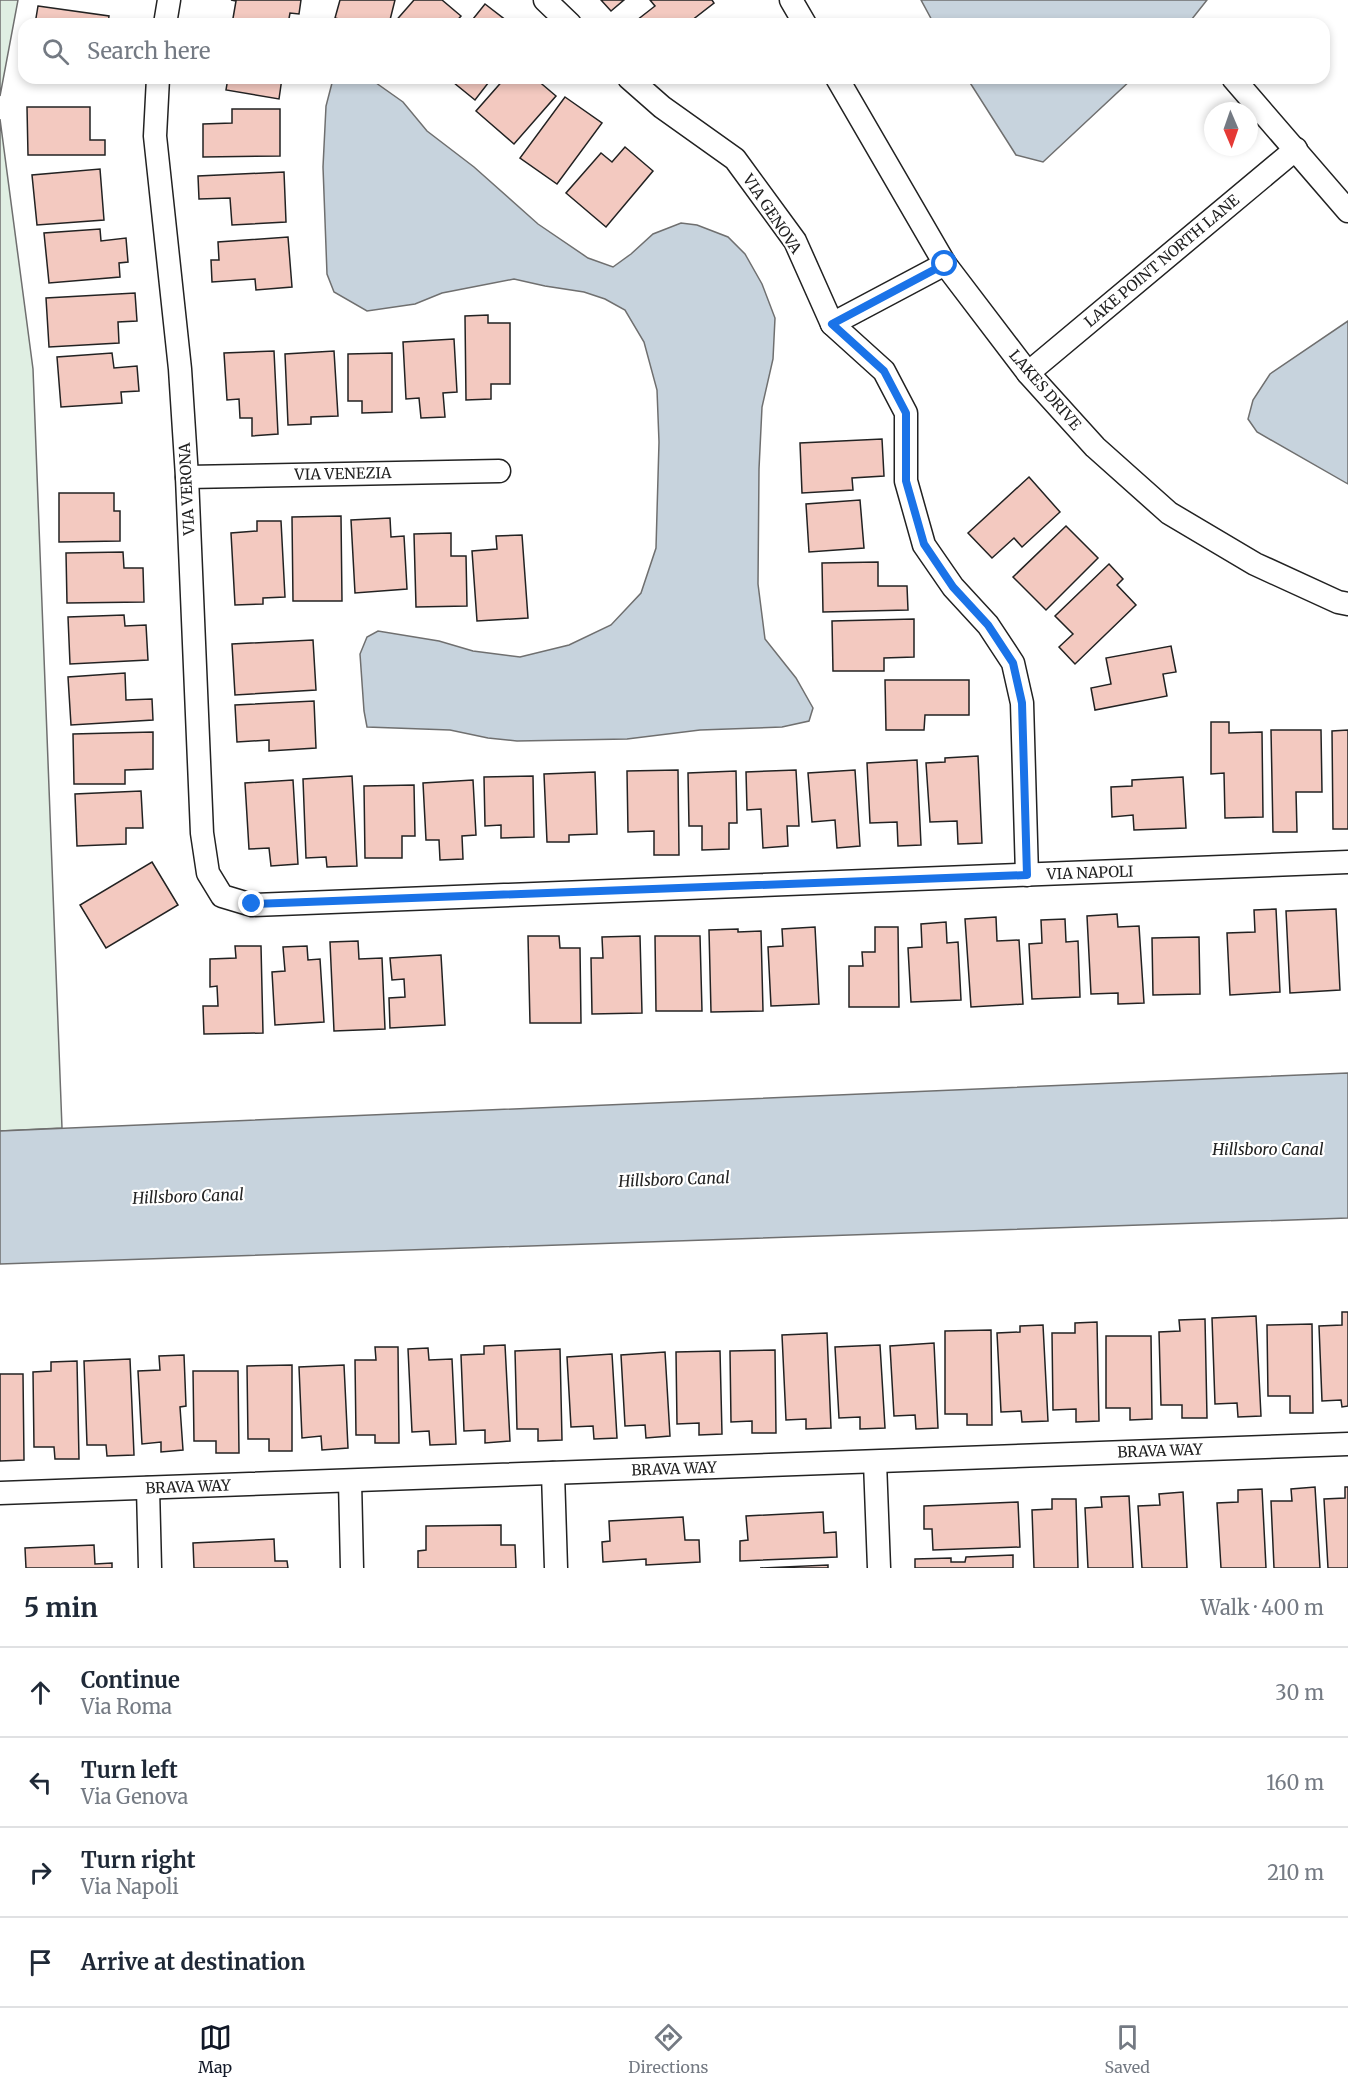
<!DOCTYPE html>
<meta charset="utf-8">
<style>
body{margin:0;font-family:Merriweather,serif;background:#f6f6f7;color:#1f2937}
.compass{position:absolute;left:1204px;top:102px;width:54px;height:54px;border-radius:50%;background:#fff;box-shadow:0 3px 9px #0003;rotate:178deg}
.stop{position:absolute;width:18px;height:18px;margin:-14px;border:4px solid #1a73e8;border-radius:50%;background:#fff}
.stop.end{background:#1a73e8;border-color:#fff;box-shadow:0 2px 6px #0008}
.list{margin:0;padding:0;list-style:none}
h2{display:flex;justify-content:space-between;align-items:center;height:78px;margin:0;padding:0 24px;font-size:26px}
h2 small{font-size:20px;font-weight:400;color:#747a83}
.list li{display:grid;grid-template-columns:39px 1fr auto;gap:18px;align-items:center;box-sizing:border-box;height:90px;padding:0 24px;border-top:2px solid #e0e1e3}
.list b{display:block;font-size:22px;white-space:nowrap}
.list p{margin:0;font-size:20px;white-space:nowrap;color:#747a83}
.list em{font-size:20px;font-style:normal;color:#747a83}
.icon{flex:none;width:33px;height:33px;fill:none;stroke:currentColor;stroke-width:2;stroke-linecap:round;stroke-linejoin:round}
.map{position:relative;flex:none;width:1348px;height:1568px;overflow:hidden}
.search{position:absolute;background:#fff;box-shadow:0 3px 9px #0003;left:18px;right:18px;top:18px;height:66px;display:flex;align-items:center;gap:15px;box-sizing:border-box;padding:0 21px;border-radius:18px;color:#747a83;font-size:22px}
.sheet{height:438px;background:#fff}
nav{display:flex;justify-content:space-around;align-items:center;box-sizing:border-box;height:84px;border-top:2px solid #e0e1e3;background:#fff;font-size:16px;color:#747a83}
nav a{display:grid;justify-items:center;gap:3px}
nav .on{color:#111827}
.map>svg:first-child{display:block}
</style>
<div class="map">
<svg width="1348" height="1568" viewBox="0 0 1348 1568">
<rect width="100%" height="100%" fill="#fff"/>
<g fill="#e0efe3" stroke="#6f6f6f" stroke-width="1.5">
<path d="M0,0H18L0,96Z"/>
<path d="M0,119L33,369L62,1128L0,1131Z"/>
</g>
<g fill="#c7d3dd" stroke="#6f6f6f" stroke-width="1.5">
<path d="M921,0H1207L1188,24H934Z"/>
<path d="M337,78H369L403,102L427,131L474,167L538,224L588,258L613,267L631,254L653,234L681,223L697,225L728,237L745,254L762,284L775,318L773,359L762,407L759,469L758,584L765,639L796,678L813,708L809,721L782,727L700,730L627,739L517,741L488,738L450,730L367,727L364,711L360,654L367,637L378,631L439,641L473,651L520,657L569,645L611,625L641,593L656,548L659,442L657,390L644,342L625,310L605,299L584,292L545,286L514,279L442,293L415,304L367,311L334,292L327,274L323,167L326,106L332,83Z"/>
<path d="M967,78H1133L1043,162L1016,155Z"/>
<path d="M1348,321V484L1257,432L1248,419L1253,400L1270,374Z"/>
<path d="M1348,1073V1218L0,1264V1131Z"/>
</g>
<g fill="#f3c9c0" stroke="#222" stroke-width="1.5">
<path d="M231,0H301L299,14L290,13L288,24H232L236,1Z"/>
<path d="M340,0H395L389,24H358L335,18Z"/>
<path d="M414,0H442L461,16L454,24H393Z"/>
<path d="M601,0H624L611,11Z"/>
<path d="M650,0H712L714,3L687,24H632L655,6Z"/>
<path d="M485,4L511,24H469Z"/>
<path d="M38,6L109,16L108,24H35Z"/>
<path d="M228,78H282L279,99L226,90Z"/>
<path d="M448,78H492L475,100Z"/>
<path d="M505,78H537L536,79L556,96L514,144L476,111Z"/>
<path d="M565,97L602,123L557,184L520,158Z"/>
<path d="M27,107H90V140H105V155H28Z"/>
<path d="M232,109H280V156L203,157V124L232,123Z"/>
<path d="M625,147L653,171L606,227L566,193L601,153L612,162Z"/>
<path d="M100,169L104,220L37,225L32,175Z"/>
<path d="M284,172L286,222L232,225L230,198L199,199L198,176Z"/>
<path d="M100,229L101,241L126,238L128,262L119,263L120,277L49,283L44,233Z"/>
<path d="M288,237L292,287L256,290L255,279L212,282L211,260H219L218,242Z"/>
<path d="M135,293L137,321L118,322L119,343L49,347L46,298Z"/>
<path d="M488,315V323H510V384H491V399L466,400L465,316Z"/>
<path d="M454,339L457,392L443,393L445,417L421,418L419,398L406,399L403,342Z"/>
<path d="M274,351L278,434L252,436V418H240L239,399L227,400L224,353Z"/>
<path d="M334,351L338,416L311,417V424L288,425L285,354Z"/>
<path d="M112,353L114,368L137,366L139,391L121,392L122,403L61,407L57,357Z"/>
<path d="M392,353V412L362,413V401H348V354Z"/>
<path d="M882,439L884,476L852,478L853,490L802,493L800,443Z"/>
<path d="M1029,477L1060,512L1022,547L1014,538L992,558L968,533Z"/>
<path d="M59,493H114V511H120V541L59,542Z"/>
<path d="M860,500L864,548L809,552L806,504Z"/>
<path d="M341,516L342,601H293L292,517Z"/>
<path d="M390,518L391,537L404,536L407,589L355,593L351,520Z"/>
<path d="M257,521H281L285,597L263,598V604L235,605L231,533L257,531Z"/>
<path d="M1066,526L1098,558L1046,610L1013,577Z"/>
<path d="M451,533V556H466L467,606L416,607L414,534Z"/>
<path d="M522,535L528,618L477,621L472,551L497,549L496,536Z"/>
<path d="M123,552L124,568H143L144,602L67,603L66,553Z"/>
<path d="M878,562V586H907L908,610L823,612L822,563Z"/>
<path d="M1109,564L1123,579L1117,585L1136,605L1075,664L1059,647L1073,634L1055,616Z"/>
<path d="M124,615L125,626L146,625L148,660L70,664L68,617Z"/>
<path d="M914,619V657L884,658V671H833L832,621Z"/>
<path d="M313,640L316,690L235,695L232,644Z"/>
<path d="M1171,646L1176,672L1163,674L1167,696L1095,710L1091,688L1111,684L1106,658Z"/>
<path d="M125,673L126,700L152,699L153,720L71,725L68,677Z"/>
<path d="M885,680H969V715H925L924,730H886Z"/>
<path d="M314,701L316,748L269,751V740L237,742L235,705Z"/>
<path d="M1211,722H1229V733L1262,732L1263,817L1225,818L1224,773L1211,774Z"/>
<path d="M1271,730H1321L1322,792H1296L1297,832H1273Z"/>
<path d="M1348,730V829H1333L1332,731Z"/>
<path d="M153,732V769L125,770V784H74L73,734Z"/>
<path d="M978,756L982,843L958,844L957,821L930,822L926,763L945,762V758Z"/>
<path d="M917,760L921,845L898,846L897,822L870,823L867,763Z"/>
<path d="M678,770L679,855H654V831L628,832L627,771Z"/>
<path d="M796,770L799,826H787L788,846L763,848L761,809L747,810L746,772Z"/>
<path d="M855,770L860,846L837,848L835,820L812,822L808,773Z"/>
<path d="M736,771L737,823H729V849L702,850V826H689L688,773Z"/>
<path d="M595,772L597,834L569,835V842H547L544,774Z"/>
<path d="M352,776L357,866L327,867L326,857L306,858L303,779Z"/>
<path d="M533,776L534,837L501,838V825L485,826L484,777Z"/>
<path d="M1183,777L1186,828L1134,830L1133,815L1112,817L1111,787L1132,786V780Z"/>
<path d="M293,780L298,864L271,866L269,848L249,849L245,783Z"/>
<path d="M473,780L476,835L462,836L463,859L440,860L439,840H426L423,783Z"/>
<path d="M414,785L415,836H402V858H365L364,786Z"/>
<path d="M141,791L143,828H126V844L77,846L75,794Z"/>
<path d="M152,862L178,905L106,948L80,905Z"/>
<path d="M1276,909L1280,992L1230,995L1227,933L1255,932L1254,910Z"/>
<path d="M1336,909L1340,990L1290,993L1286,911Z"/>
<path d="M1117,914L1118,927L1139,926L1144,1003L1118,1004V993L1091,994L1087,916Z"/>
<path d="M996,917L997,941L1019,940L1023,1004L971,1007L965,919Z"/>
<path d="M1065,919L1066,942L1078,941L1080,997L1032,999L1029,944L1042,943L1041,920Z"/>
<path d="M946,922L947,943L958,942L961,1000L911,1002L908,948L922,947L921,924Z"/>
<path d="M815,927L819,1004L771,1006L768,947L783,946L782,929Z"/>
<path d="M875,927H898L899,1007H849V966H863L862,952H875Z"/>
<path d="M738,929V932L761,931L763,1011L711,1012L709,930Z"/>
<path d="M528,936H559L560,948H580L581,1023H530Z"/>
<path d="M640,936L642,1013L592,1014L591,958H603L602,937Z"/>
<path d="M655,936H700L702,1011H656Z"/>
<path d="M1199,937L1200,994L1153,995L1152,938Z"/>
<path d="M358,941L359,959L382,958L385,1029L334,1031L330,942Z"/>
<path d="M235,946H261L263,1033L204,1034L203,1006H218L217,986L210,987V959L236,958Z"/>
<path d="M307,946L308,960L320,959L324,1022L275,1025L272,972L285,971L283,947Z"/>
<path d="M441,955L445,1025L390,1028L389,998L405,997L404,979L392,980L390,958Z"/>
<path d="M1342,1312H1348V1406L1342,1407L1341,1400L1322,1401L1319,1326L1342,1325Z"/>
<path d="M1256,1316L1261,1416L1238,1417L1237,1403L1215,1404L1212,1318Z"/>
<path d="M1205,1319L1207,1418H1182V1405H1161L1159,1332L1180,1331L1179,1320Z"/>
<path d="M1097,1322L1099,1421L1076,1422V1409L1053,1410L1052,1333H1075V1323Z"/>
<path d="M1312,1324L1313,1413H1290V1396H1268L1267,1325Z"/>
<path d="M1043,1325L1048,1421L1022,1422L1021,1411L1001,1412L997,1333L1020,1332V1326Z"/>
<path d="M991,1330L992,1425H967V1414H945V1331Z"/>
<path d="M827,1333L831,1428L806,1429V1419L786,1420L782,1335Z"/>
<path d="M1106,1336H1151L1152,1419L1130,1420V1408H1106Z"/>
<path d="M934,1343L938,1428L916,1429L915,1415L894,1416L890,1346Z"/>
<path d="M505,1345L510,1441L485,1443V1430L464,1431L461,1355L484,1354V1346Z"/>
<path d="M880,1345L885,1428L860,1429V1417L839,1418L835,1347Z"/>
<path d="M375,1347H398L399,1443H375V1435H356L355,1360H376Z"/>
<path d="M428,1348L429,1360L452,1359L456,1444L430,1445L429,1431L412,1432L408,1349Z"/>
<path d="M560,1349L562,1440L538,1441V1429H517L515,1351Z"/>
<path d="M775,1350L776,1433H752V1421L731,1422L730,1351Z"/>
<path d="M720,1351L722,1434L699,1435V1423L677,1424L676,1352Z"/>
<path d="M665,1352L670,1436L646,1438L645,1425L625,1426L621,1355Z"/>
<path d="M612,1354L617,1438L594,1439L593,1426L571,1427L567,1357Z"/>
<path d="M184,1355L186,1406L180,1407L183,1450L161,1452V1442L142,1444L138,1371L160,1370L159,1356Z"/>
<path d="M130,1359L134,1455L107,1456L106,1445H87L84,1361Z"/>
<path d="M77,1361L79,1459H55L54,1447H34L33,1372L51,1371V1362Z"/>
<path d="M292,1365V1451H269V1439H248L247,1366Z"/>
<path d="M344,1365L348,1448L322,1450L321,1436L302,1438L299,1367Z"/>
<path d="M193,1371H238L239,1453H216V1441H194Z"/>
<path d="M0,1374H23L24,1460L0,1461Z"/>
<path d="M1315,1487L1320,1568H1274L1271,1501H1292L1291,1489Z"/>
<path d="M1345,1487H1348V1568H1328L1324,1499L1345,1498Z"/>
<path d="M1262,1489L1266,1568H1221L1217,1503L1238,1502V1490Z"/>
<path d="M1183,1492L1187,1568H1142L1138,1506L1160,1505L1159,1494Z"/>
<path d="M1129,1496L1133,1568H1088L1085,1508L1102,1507L1101,1497Z"/>
<path d="M1052,1499H1076L1078,1568H1034L1032,1510L1052,1509Z"/>
<path d="M1018,1502L1020,1547L933,1550L932,1529H924V1506Z"/>
<path d="M823,1512L824,1533L836,1532L837,1557L740,1561V1541L748,1540L746,1516Z"/>
<path d="M683,1517L685,1540H699L700,1562L646,1565V1559L603,1562L602,1542L610,1541L609,1521Z"/>
<path d="M501,1525V1545H515L516,1568H418V1551L426,1550V1526Z"/>
<path d="M274,1539L275,1561H287L288,1568H194L193,1543Z"/>
<path d="M94,1545L95,1564L112,1563V1568H26L25,1548Z"/>
<path d="M1013,1555V1568H915V1559L951,1558V1562H965L966,1557Z"/>
<path d="M828,1565V1568H760Z"/>
</g>
<g fill="none" stroke-linecap="round" stroke-linejoin="round">
<defs>
<g id="street">
<path d="M545,0L570,24"/>
<path d="M791,0L805,24"/>
<path d="M165,24L169,0"/>
<path d="M158,78L155,136L180,369L187,477L202,833L208,873L222,896L252,905L1348,862"/>
<path d="M629,78L662,107L735,159L795,241L832,324L884,371L906,413V481L924,545L953,587L988,625L1013,663L1022,703L1027,875"/>
<path d="M837,78L945,264L1028,373L1095,447L1169,513L1255,564L1338,602L1348,604"/>
<path d="M1233,78L1348,211"/>
<path d="M832,324L945,264"/>
<path d="M1028,373L1296,149"/>
<path d="M187,477L499,471"/>
<path d="M875,1462L879,1568"/>
<path d="M553,1473L556,1568"/>
<path d="M350,1481L352,1568"/>
<path d="M148,1488L150,1568"/>
<path d="M0,1493L1348,1444"/>
</g>
</defs>
<use href="#street" stroke="#222" stroke-width="25"/>
<use href="#street" stroke="#fff" stroke-width="22"/>
</g>
<g fill="none" stroke-linecap="round" stroke-linejoin="round">
<path stroke="#1a73e8" stroke-width="8" d="M252,904L1027,875L1022,703L1013,663L988,625L953,587L924,544L906,481V413L884,371L832,324L945,264"/>
</g>
<g text-anchor="middle" stroke-width="4.5" stroke-linejoin="round" paint-order="stroke">
<g font-size="15" fill="#222" stroke="#fff">
<text transform="translate(772 214) rotate(56)" y="5">VIA GENOVA</text>
<text transform="translate(1162 261) rotate(-40)" y="5">LAKE POINT NORTH LANE</text>
<text transform="translate(1045 390) rotate(49)" y="5">LAKES DRIVE</text>
<text transform="translate(343 474) rotate(-1)" y="5">VIA VENEZIA</text>
<text transform="translate(187 489) rotate(-93)" y="5">VIA VERONA</text>
<text transform="translate(1090 873) rotate(-2)" y="5">VIA NAPOLI</text>
<text transform="translate(1160 1451) rotate(-2)" y="5">BRAVA WAY</text>
<text transform="translate(674 1469) rotate(-2)" y="5">BRAVA WAY</text>
<text transform="translate(188 1487) rotate(-2)" y="5">BRAVA WAY</text>
</g>
<g font-size="16" font-style="italic" fill="#222" stroke="#fff">
<text x="1268" y="1155">Hillsboro Canal</text>
<text transform="translate(674 1179) rotate(-2)" y="6">Hillsboro Canal</text>
<text transform="translate(188 1196) rotate(-2)" y="6">Hillsboro Canal</text>
</g>
</g>
</svg>
<svg class="compass" viewBox="-18 -18 36 36"><path d="M0-13l5 13h-10z" fill="#e53935"/><path d="M0 13l5-13h-10z" fill="#747a83"/></svg>
<div class="stop" style="left:945px;top:264px"></div>
<div class="stop end" style="left:252px;top:904px"></div>
<div class="search"><svg class="icon" aria-label="search" viewBox="0 0 24 24"><circle cx="10" cy="10" r="6"/><path d="M15 15l6 6"/></svg>Search here</div>
</div>
<section class="sheet">
<h2>5 min<small>Walk · 400 m</small></h2>
<ul class="list">
<li><svg class="icon" aria-label="ahead" viewBox="0 0 24 24"><path d="M12 20V5M6 11l6-6 6 6"/></svg><div><b>Continue</b><p>Via Roma</p></div><em>30 m</em></li>
<li><svg class="icon" aria-label="left" viewBox="0 0 24 24"><path d="M17 20v-9H6M10 6l-5 5 5 5"/></svg><div><b>Turn left</b><p>Via Genova</p></div><em>160 m</em></li>
<li><svg class="icon" aria-label="right" viewBox="0 0 24 24"><path d="M7 20v-9h11M14 6l5 5-5 5"/></svg><div><b>Turn right</b><p>Via Napoli</p></div><em>210 m</em></li>
<li><svg class="icon" aria-label="arrive" viewBox="0 0 24 24"><path d="M6 21V4h12l-3 4 3 4H6"/></svg><div><b>Arrive at destination</b></div></li>
</ul>
</section>
<nav>
<a class="on"><svg class="icon" aria-label="map" viewBox="0 0 24 24"><path d="M3 6l6-2 6 2 6-2v14l-6 2-6-2-6 2zM9 4v14M15 6v14"/></svg>Map</a>
<a><svg class="icon" aria-label="directions" viewBox="0 0 24 24"><path d="M12 3l9 9-9 9-9-9zM9 14v-3h6M13 9l2 2-2 2"/></svg>Directions</a>
<a><svg class="icon" aria-label="saved" viewBox="0 0 24 24"><path d="M7 4h10v16l-5-4-5 4z"/></svg>Saved</a>
</nav>
